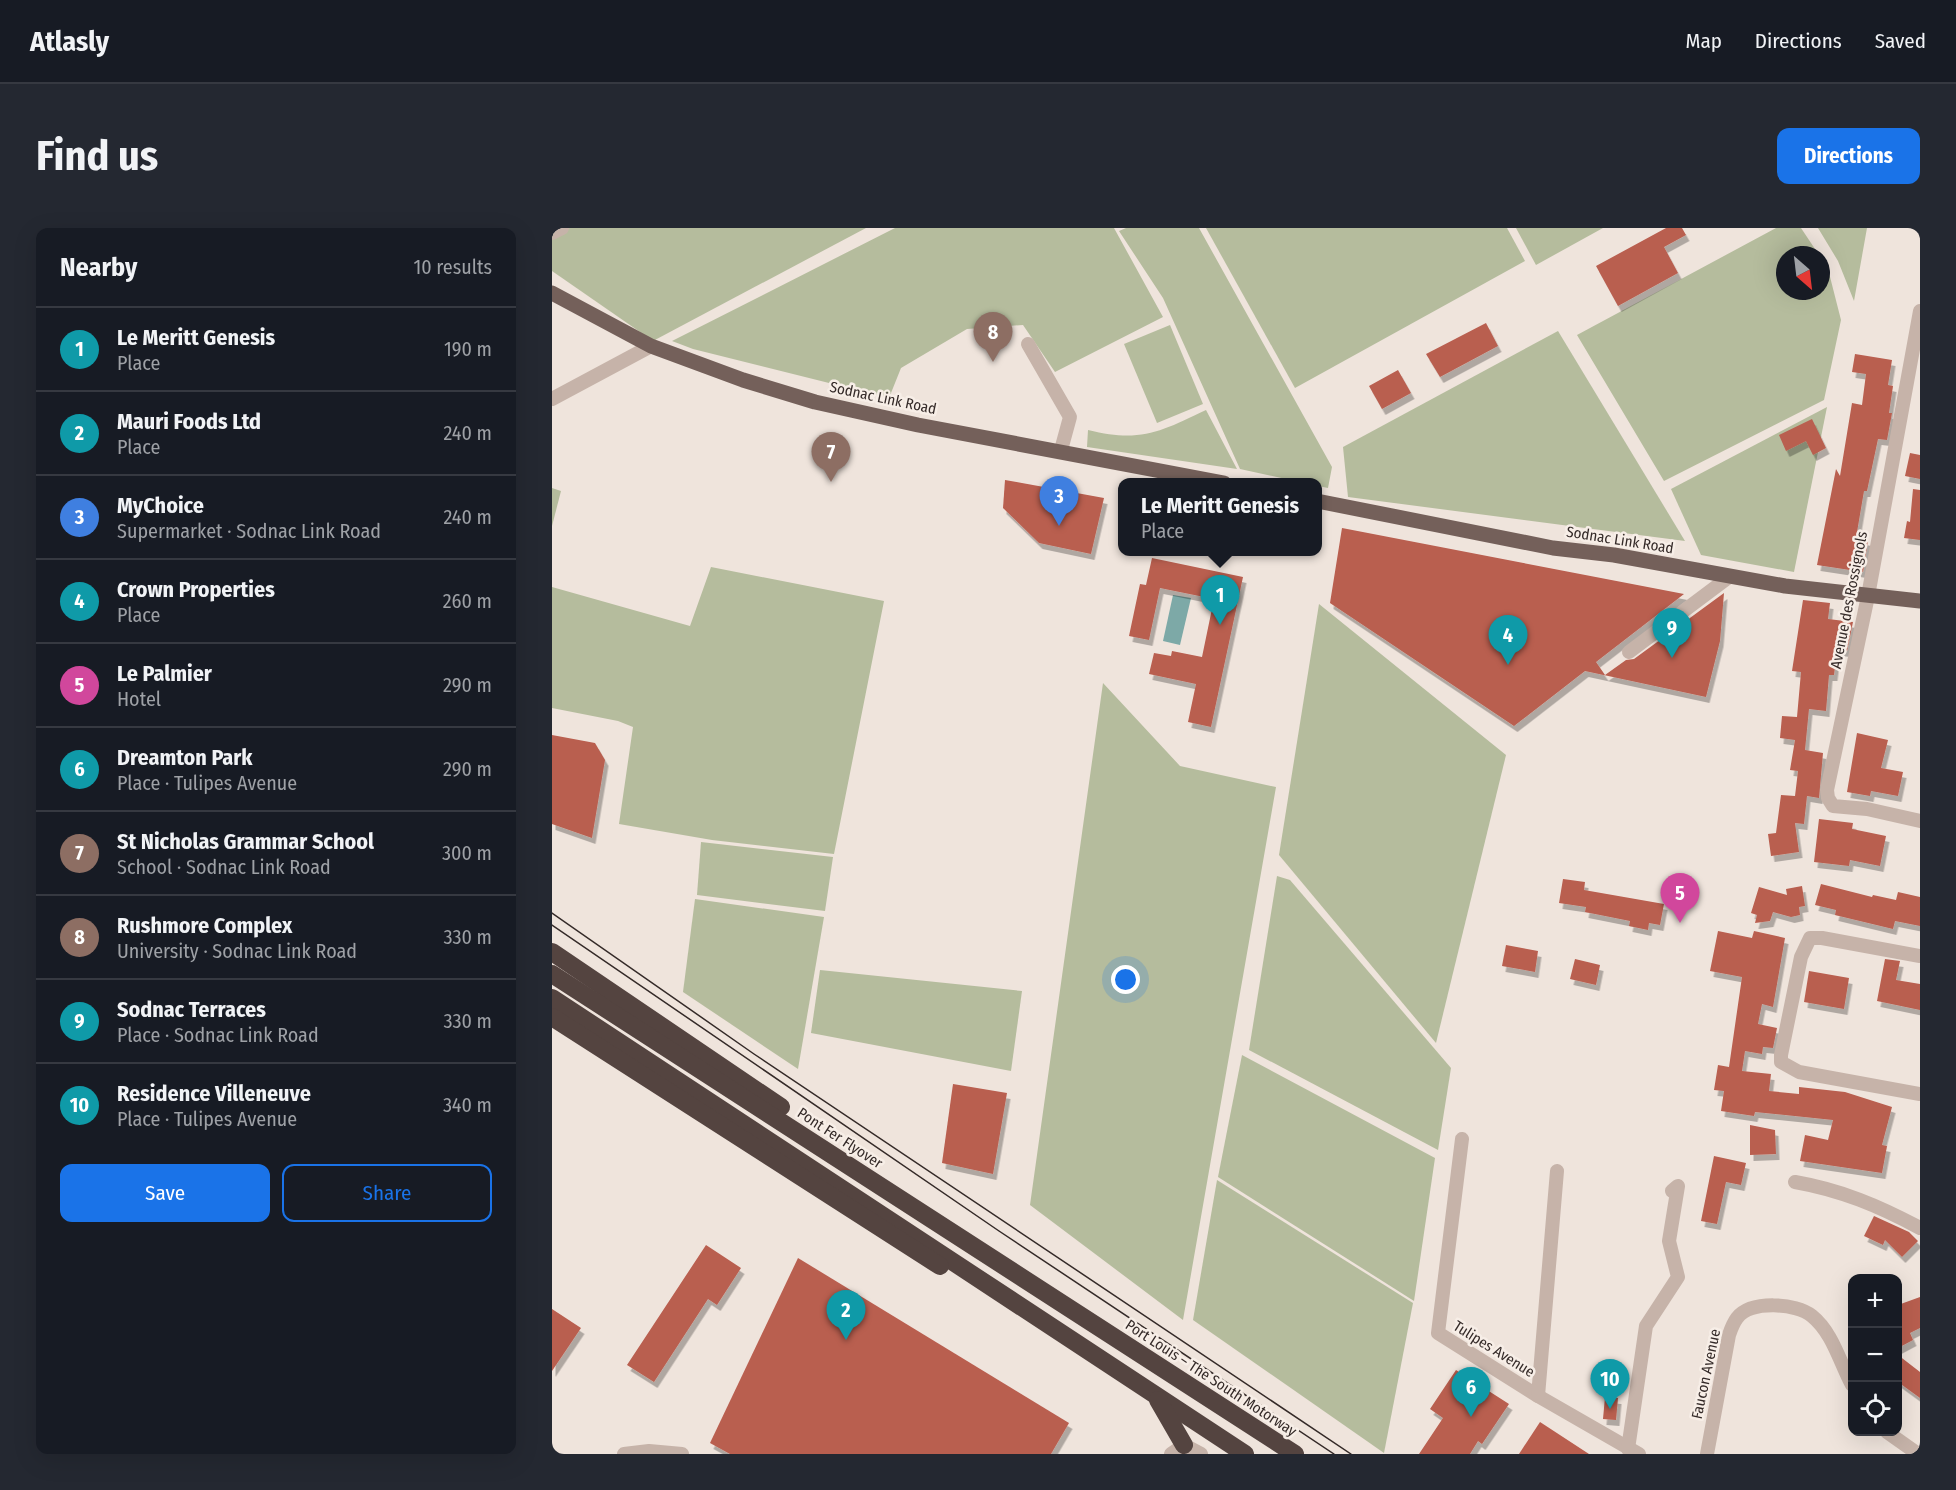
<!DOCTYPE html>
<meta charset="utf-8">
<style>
body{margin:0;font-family:"Fira Sans Condensed",sans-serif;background:#242831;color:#f1f3f6}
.controls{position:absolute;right:18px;bottom:18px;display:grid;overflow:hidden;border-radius:12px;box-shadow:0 6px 24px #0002}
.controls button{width:54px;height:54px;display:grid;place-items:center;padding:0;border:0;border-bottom:2px solid #363941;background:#171b24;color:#f1f3f6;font:30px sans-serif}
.compass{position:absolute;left:1224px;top:18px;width:54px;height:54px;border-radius:50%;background:#171b24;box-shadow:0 6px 24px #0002;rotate:152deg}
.you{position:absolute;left:574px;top:752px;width:21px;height:21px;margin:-15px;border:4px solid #fff;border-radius:50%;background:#1a73e8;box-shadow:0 0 0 9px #1a73e833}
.badge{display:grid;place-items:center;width:39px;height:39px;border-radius:50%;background:#1a73e8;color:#fff;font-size:20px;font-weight:700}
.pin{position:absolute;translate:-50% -50px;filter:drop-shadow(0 2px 3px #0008)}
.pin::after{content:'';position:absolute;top:32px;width:21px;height:18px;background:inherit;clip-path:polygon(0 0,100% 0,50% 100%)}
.popup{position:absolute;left:566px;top:250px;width:204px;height:78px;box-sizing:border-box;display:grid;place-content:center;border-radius:12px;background:#171b24;filter:drop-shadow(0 2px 4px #0005);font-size:20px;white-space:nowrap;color:#9ea1a6}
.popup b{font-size:22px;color:#f1f3f6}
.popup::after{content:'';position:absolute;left:50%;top:100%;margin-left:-12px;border:12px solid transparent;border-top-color:#171b24}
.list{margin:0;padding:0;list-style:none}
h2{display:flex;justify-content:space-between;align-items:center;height:78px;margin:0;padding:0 24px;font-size:26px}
h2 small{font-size:20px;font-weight:400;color:#9ea1a6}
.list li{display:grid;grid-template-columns:39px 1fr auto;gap:18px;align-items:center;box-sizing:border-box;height:84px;padding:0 24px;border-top:2px solid #363941}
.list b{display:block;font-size:22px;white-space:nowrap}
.list p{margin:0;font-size:20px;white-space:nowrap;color:#9ea1a6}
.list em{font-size:20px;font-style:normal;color:#9ea1a6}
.actions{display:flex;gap:12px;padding:18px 24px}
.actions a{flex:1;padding:14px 0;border:2px solid #1a73e8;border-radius:12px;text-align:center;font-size:21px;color:#1a73e8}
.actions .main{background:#1a73e8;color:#fff}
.icon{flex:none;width:33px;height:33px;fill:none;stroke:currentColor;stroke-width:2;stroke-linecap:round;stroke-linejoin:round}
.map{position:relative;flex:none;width:1368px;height:1226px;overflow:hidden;border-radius:12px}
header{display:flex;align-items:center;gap:36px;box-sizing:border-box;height:84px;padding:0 30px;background:#171b24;border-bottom:2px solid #363941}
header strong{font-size:28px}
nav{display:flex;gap:33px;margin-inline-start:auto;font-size:21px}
.intro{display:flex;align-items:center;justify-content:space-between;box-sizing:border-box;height:144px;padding:0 36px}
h1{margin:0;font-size:42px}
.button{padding:15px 27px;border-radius:12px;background:#1a73e8;color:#fff;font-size:21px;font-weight:700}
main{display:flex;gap:36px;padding:0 36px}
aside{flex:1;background:#171b24;border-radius:12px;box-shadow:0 6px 24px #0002}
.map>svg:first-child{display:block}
</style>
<header>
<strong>Atlasly</strong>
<nav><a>Map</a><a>Directions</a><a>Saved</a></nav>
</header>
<div class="intro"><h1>Find us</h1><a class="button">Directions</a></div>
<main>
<aside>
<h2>Nearby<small>10 results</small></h2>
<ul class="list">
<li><span class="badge" style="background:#0f9aa8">1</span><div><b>Le Meritt Genesis</b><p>Place</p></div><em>190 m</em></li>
<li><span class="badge" style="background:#0f9aa8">2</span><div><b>Mauri Foods Ltd</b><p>Place</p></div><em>240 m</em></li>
<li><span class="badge" style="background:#3f7fe0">3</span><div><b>MyChoice</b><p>Supermarket · Sodnac Link Road</p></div><em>240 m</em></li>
<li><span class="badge" style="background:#0f9aa8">4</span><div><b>Crown Properties</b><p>Place</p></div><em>260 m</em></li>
<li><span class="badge" style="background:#d1479c">5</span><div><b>Le Palmier</b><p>Hotel</p></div><em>290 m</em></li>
<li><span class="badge" style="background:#0f9aa8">6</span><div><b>Dreamton Park</b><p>Place · Tulipes Avenue</p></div><em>290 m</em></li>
<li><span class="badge" style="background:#8d6e63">7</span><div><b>St Nicholas Grammar School</b><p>School · Sodnac Link Road</p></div><em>300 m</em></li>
<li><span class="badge" style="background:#8d6e63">8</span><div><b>Rushmore Complex</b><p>University · Sodnac Link Road</p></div><em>330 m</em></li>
<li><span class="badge" style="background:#0f9aa8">9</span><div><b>Sodnac Terraces</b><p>Place · Sodnac Link Road</p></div><em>330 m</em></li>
<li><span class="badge" style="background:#0f9aa8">10</span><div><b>Residence Villeneuve</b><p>Place · Tulipes Avenue</p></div><em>340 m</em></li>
</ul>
<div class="actions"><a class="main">Save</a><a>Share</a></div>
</aside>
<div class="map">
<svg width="1368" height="1226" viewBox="0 0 1368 1226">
<defs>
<filter id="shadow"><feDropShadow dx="3.5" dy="6" stdDeviation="0" flood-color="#0004"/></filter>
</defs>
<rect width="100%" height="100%" fill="#efe4dc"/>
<g fill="#b5bc9d">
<path d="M12,0H314L101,113L0,43V6Z"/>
<path d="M343,0H562L611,89L503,144L471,97L415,101L349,140L337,170L141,121L120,113Z"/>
<path d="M574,0H647L780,239L776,260L766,258L765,255L748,254L688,241L611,70L567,3Z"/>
<path d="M654,0H955L973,33L743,160Z"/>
<path d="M964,0H1051L984,37Z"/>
<path d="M1224,0H1249L1267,27H1233V63H1269V30L1276,41L1289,92L1272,172L1112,253L1025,107Z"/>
<path d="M1266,0H1315L1302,73L1286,33Z"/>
<path d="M618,97L651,176L605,195L572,116Z"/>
<path d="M1006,103L1133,313L796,269L791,219Z"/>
<path d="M1275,179L1242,344L1149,327L1119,261Z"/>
<path d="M654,182L685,241L535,219L536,202C588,215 608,204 654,182Z"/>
<path d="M0,260L9,263L0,298Z"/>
<path d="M159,339L332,373L282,626L160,612L67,596L81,499L66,493L0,480V359L138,398Z"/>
<path d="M767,376L954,527L884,815L727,627Z"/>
<path d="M551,455L628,538L724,559L631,1092L478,977Z"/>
<path d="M149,614L281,629L273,683L145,667Z"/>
<path d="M725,648L738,652L899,840L886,922L697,822Z"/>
<path d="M143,671L272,689L246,841L131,764Z"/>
<path d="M268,742L470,763L459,843L259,805Z"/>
<path d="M690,827L883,930L862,1073L666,949Z"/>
<path d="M665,952L861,1075L832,1225L641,1092Z"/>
</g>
<path fill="#7da9a7" d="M621,367L639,370L628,417L611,413Z"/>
<g fill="#b95e4f" filter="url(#shadow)">
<path d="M1114,0H1130L1134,7L1112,19L1126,45L1066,78L1044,38Z"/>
<path d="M934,95L946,118L888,149L874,126Z"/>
<path d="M1303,126L1340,132L1336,157L1341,158L1337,185H1340L1335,212L1326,211L1315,263H1312L1304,310L1316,312L1311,344L1265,337L1284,241L1288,248L1300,175L1310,177L1314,146L1300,144Z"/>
<path d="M846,142L859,165L830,181L817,158Z"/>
<path d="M1260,191L1274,220L1261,227L1254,213L1234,223L1227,207Z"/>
<path d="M1358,225L1368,227V251L1353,248Z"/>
<path d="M453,252L552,270L539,326L487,315L451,280Z"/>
<path d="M1361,261L1368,262V312L1352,310L1355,293L1358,294Z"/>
<path d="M790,300L1132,366L1044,434L1053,447L1074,432L1082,431L1172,365L1168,413L1154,469L1033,443L962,498L778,375Z"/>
<path d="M600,330L691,349L659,499L636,494L644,456L597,446L602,425L619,428L620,423L650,429L662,371L608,360L597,412L577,408L588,356L594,357Z"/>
<path d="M1251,372L1278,375L1276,391L1301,394L1295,423L1285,422L1282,447H1277L1274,483L1257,481L1253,522L1271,525L1267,570L1255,568L1252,596L1243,595L1247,624L1219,628L1216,606L1224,605L1229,567L1243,568L1246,543L1238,542L1243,512L1228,510L1230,488L1245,489L1249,444L1240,443Z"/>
<path d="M1305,505L1336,512L1329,540L1351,544L1346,568L1319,563L1318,568L1295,564Z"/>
<path d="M0,507L43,515L53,532L40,610L0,596Z"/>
<path d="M1267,591L1301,595L1300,601L1334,608L1328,638L1298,632L1297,638L1262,634Z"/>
<path d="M1011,651L1033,654L1032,662L1112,676L1108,697L1097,695L1096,702L1077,698L1078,693L1033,684L1034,679L1007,675Z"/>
<path d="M1269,656L1320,669L1321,667L1344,672L1346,664L1368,669V698L1343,693L1341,701L1283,687L1284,682L1263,677Z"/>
<path d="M1250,658L1253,678L1247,679L1248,687L1239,689L1221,684L1218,693L1203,695L1205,687L1199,685L1207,659L1235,667L1234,661Z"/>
<path d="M1166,703L1200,710L1202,703L1233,710L1221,779L1210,776L1206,796L1225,800L1221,820L1211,819L1210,826L1193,823L1190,843L1219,846L1217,863L1247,866V859L1293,864L1340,879L1330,917L1335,918L1330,945L1248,933L1253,907L1276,912L1281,892L1203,884L1202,888L1169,883L1172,863L1162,862L1166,837L1177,839L1190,749L1158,743Z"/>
<path d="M954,717L986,723L983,744L950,738Z"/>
<path d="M1023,731L1048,737L1044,757L1018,751Z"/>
<path d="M1333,731L1348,733L1344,752L1368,756V782L1325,773Z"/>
<path d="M1257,743L1297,750L1292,781L1252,774Z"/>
<path d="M401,856L455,865L441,946L390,935Z"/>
<path d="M1198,897L1223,902L1224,926L1198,927Z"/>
<path d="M1162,928L1194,935L1189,957L1174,954L1165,996L1149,993Z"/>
<path d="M1322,988L1357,1004L1366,1013L1350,1029L1333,1012L1331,1017L1312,1008Z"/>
<path d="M154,1017L189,1040L165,1077L156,1071L102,1154L75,1137Z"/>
<path d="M246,1030L517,1195L499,1226H178L158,1215Z"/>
<path d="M1368,1069V1100L1358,1105L1361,1112L1346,1120V1077Z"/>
<path d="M0,1081L29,1100L0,1143Z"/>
<path d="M1346,1127L1368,1144V1170L1346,1154Z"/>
<path d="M904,1142L957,1176L930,1216L926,1213L918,1226H867L891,1190L878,1181Z"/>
<path d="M1053,1169L1066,1170L1064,1192L1051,1191Z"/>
<path d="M988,1194L1037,1226H967Z"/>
</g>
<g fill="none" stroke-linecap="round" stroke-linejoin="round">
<g stroke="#c6b3a9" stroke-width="14">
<path d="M0,5L10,0"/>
<path d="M1368,83L1316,368L1275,562L1276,570L1281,578L1315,581L1368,593"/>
<path d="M476,116L518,189L509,222"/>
<path d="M0,171L99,118"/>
<path d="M1077,424L1177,349"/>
<path d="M1368,728L1270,710H1258L1249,729L1229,827V834L1247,844L1368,866"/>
<path d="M910,911L886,1105L986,1168L1087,1226"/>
<path d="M1243,954C1289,962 1327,978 1368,1000"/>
<path d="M986,1168L1005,943"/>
<path d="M1335,1204L1366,1226"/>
<path d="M1076,1221L1094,1098L1126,1049L1117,1013L1126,958L1120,963"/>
<path d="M72,1226L97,1223L130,1226"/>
<path d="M619,1226L632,1217L649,1226"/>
<path d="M1155,1226L1177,1107C1179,1101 1182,1094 1185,1090C1199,1072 1244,1075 1260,1088C1281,1105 1288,1135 1300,1157"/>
</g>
<g stroke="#74605a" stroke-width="15">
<path d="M0,65L99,118L191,152L263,174L366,197L672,255"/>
<path d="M765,273L1001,320L1062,327L1233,358L1368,373"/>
</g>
<g stroke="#544440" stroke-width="18">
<path d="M0,724L229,879"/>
<path d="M0,746L743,1226"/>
<path d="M0,770L693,1226"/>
<path d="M0,789L388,1038"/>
<path d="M606,1172L632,1217"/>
</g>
<g stroke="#342a28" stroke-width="1.5">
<path d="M0,685L202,826L799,1226"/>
<path d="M0,697L447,1003L782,1226"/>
</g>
</g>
<g text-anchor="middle" stroke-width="5" stroke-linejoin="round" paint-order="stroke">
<g font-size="15" fill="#342a28" stroke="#f7eee7">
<text transform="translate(331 170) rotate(12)" y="5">Sodnac Link Road</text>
<text transform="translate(1068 312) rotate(9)" y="5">Sodnac Link Road</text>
<text transform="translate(1297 372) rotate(-79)" y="5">Avenue des Rossignols</text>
<text transform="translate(288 910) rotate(33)" y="5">Pont Fer Flyover</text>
<text transform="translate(942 1121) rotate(32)" y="5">Tulipes Avenue</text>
<text transform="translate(1154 1146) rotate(-78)" y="5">Faucon Avenue</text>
<text transform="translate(659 1150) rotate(33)" y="5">Port Louis – The South Motorway</text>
</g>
</g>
</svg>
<div class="controls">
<button>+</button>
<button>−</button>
<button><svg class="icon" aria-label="locate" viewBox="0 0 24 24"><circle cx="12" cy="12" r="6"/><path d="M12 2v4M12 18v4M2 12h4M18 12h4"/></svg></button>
</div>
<svg class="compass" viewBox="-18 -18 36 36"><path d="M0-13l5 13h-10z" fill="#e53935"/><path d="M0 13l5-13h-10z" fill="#9ea1a6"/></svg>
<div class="you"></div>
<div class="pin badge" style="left:668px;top:397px;background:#0f9aa8">1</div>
<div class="popup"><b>Le Meritt Genesis</b>Place</div>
<div class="pin badge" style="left:294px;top:1112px;background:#0f9aa8">2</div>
<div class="pin badge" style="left:507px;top:298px;background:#3f7fe0">3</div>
<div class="pin badge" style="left:956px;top:437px;background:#0f9aa8">4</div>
<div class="pin badge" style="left:1128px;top:695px;background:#d1479c">5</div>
<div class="pin badge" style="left:919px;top:1189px;background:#0f9aa8">6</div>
<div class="pin badge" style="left:279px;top:254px;background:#8d6e63">7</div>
<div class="pin badge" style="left:441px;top:134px;background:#8d6e63">8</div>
<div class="pin badge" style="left:1120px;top:430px;background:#0f9aa8">9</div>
<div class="pin badge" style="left:1058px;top:1181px;background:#0f9aa8">10</div>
</div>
</main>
